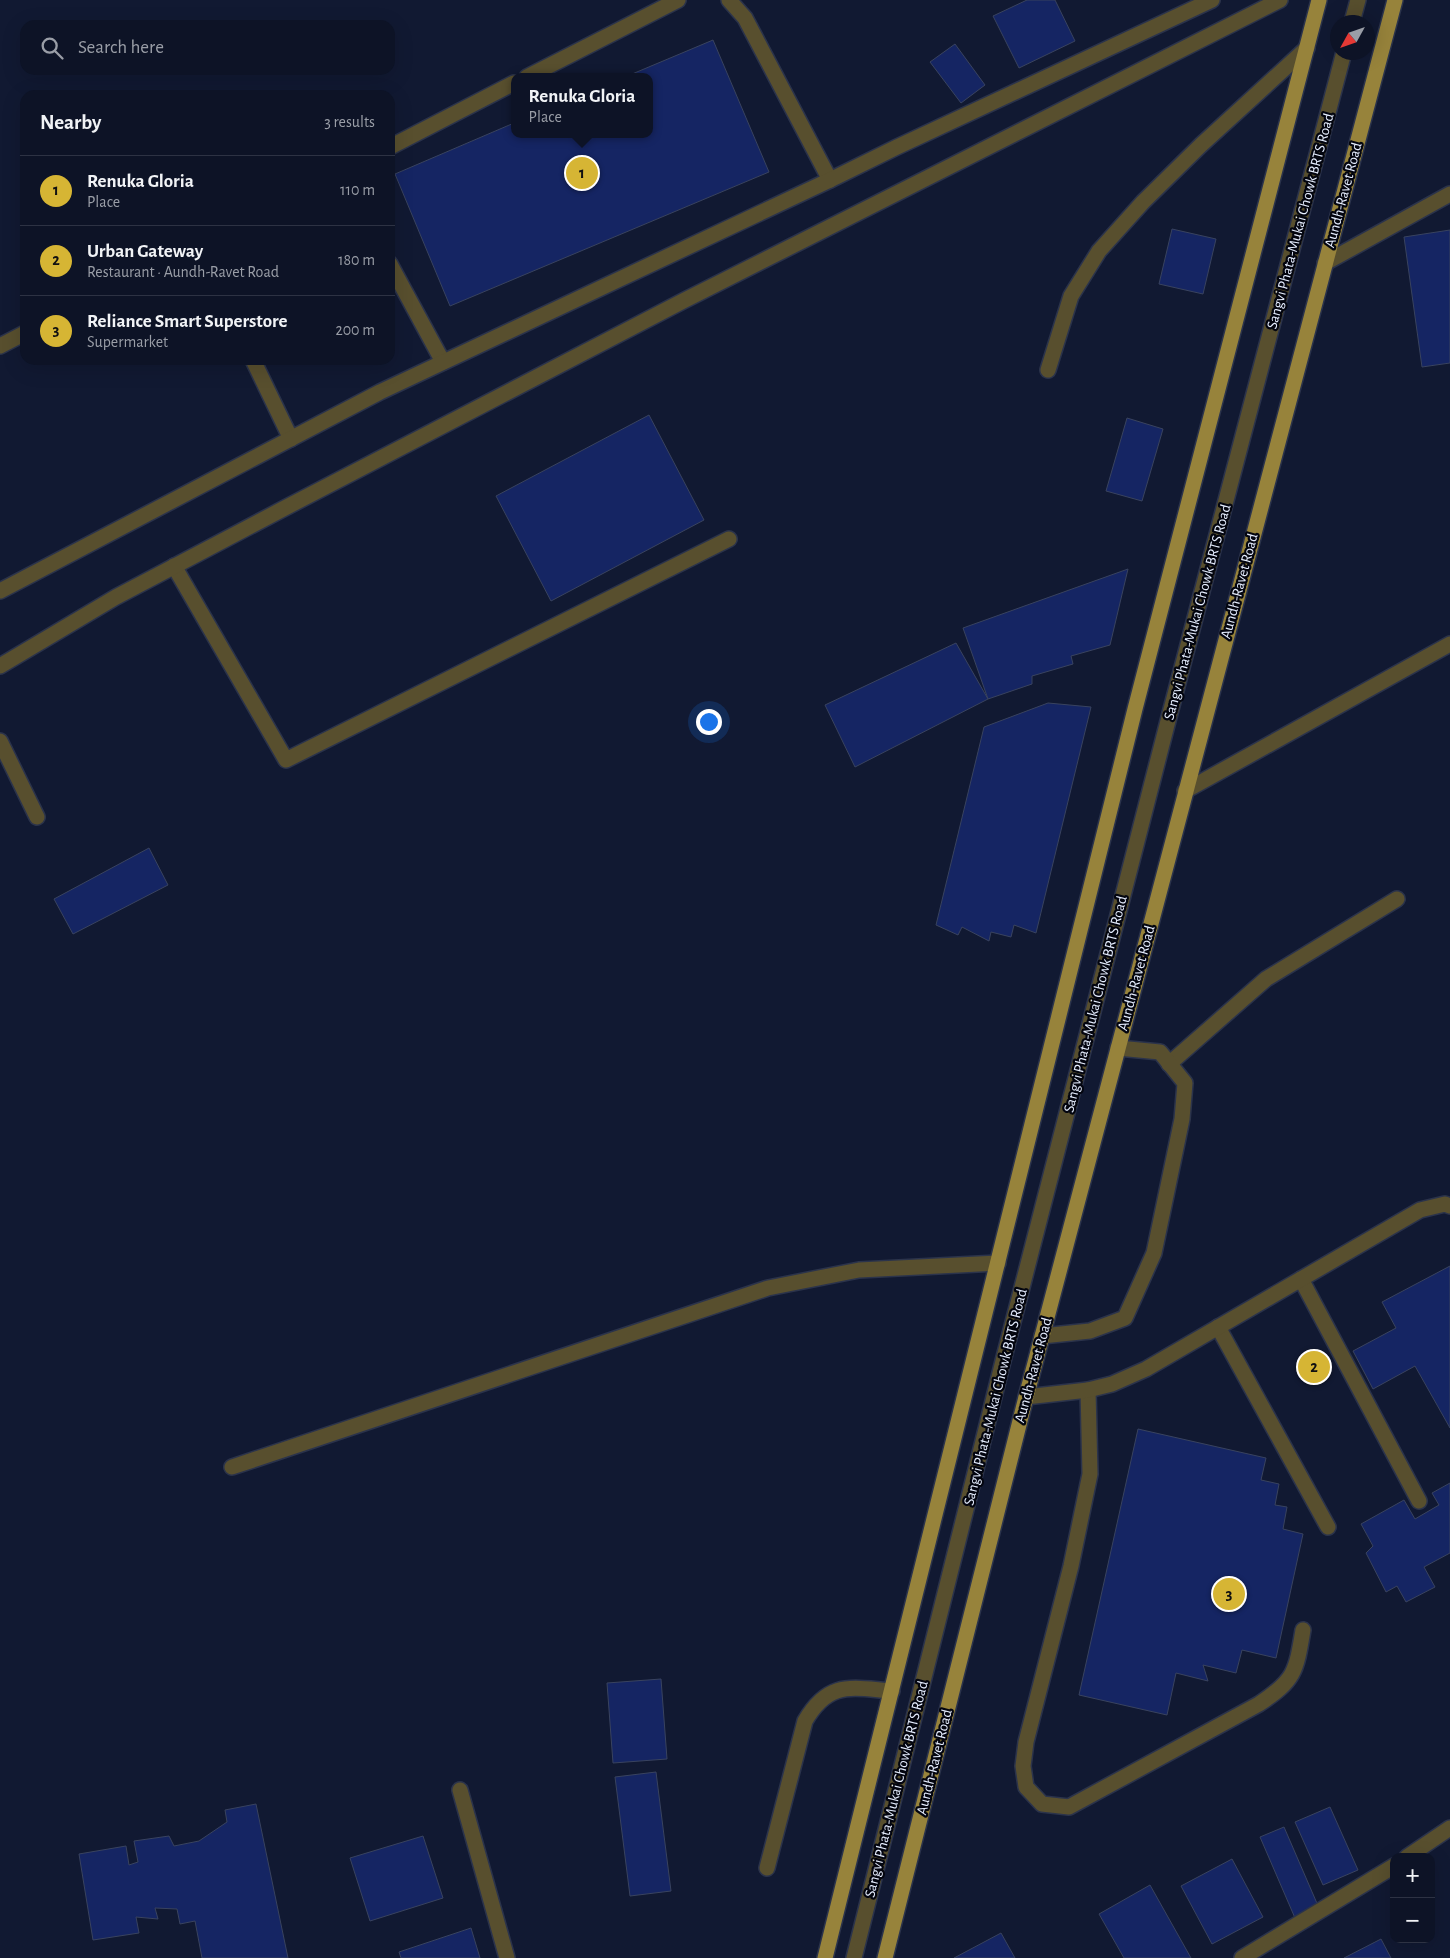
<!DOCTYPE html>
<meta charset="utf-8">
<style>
body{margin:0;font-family:"Alegreya Sans",sans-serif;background:#1b2032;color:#f1f3f6}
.controls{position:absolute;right:15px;bottom:15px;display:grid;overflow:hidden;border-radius:10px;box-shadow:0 5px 20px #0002}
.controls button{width:45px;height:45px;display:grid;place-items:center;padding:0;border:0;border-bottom:1px solid #2d3243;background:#0d1326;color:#f1f3f6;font:25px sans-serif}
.compass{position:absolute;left:1330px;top:15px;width:45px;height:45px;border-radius:50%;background:#0d1326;box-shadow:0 5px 20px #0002;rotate:230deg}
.you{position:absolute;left:708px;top:721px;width:18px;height:18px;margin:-12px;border:4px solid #fff;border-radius:50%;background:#1a73e8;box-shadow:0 0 0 8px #1a73e833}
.badge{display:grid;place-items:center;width:32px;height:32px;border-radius:50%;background:#d6b534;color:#111;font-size:16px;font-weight:700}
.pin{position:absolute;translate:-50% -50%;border:2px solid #fff;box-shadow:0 1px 5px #0006}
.popup{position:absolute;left:511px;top:73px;width:142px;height:65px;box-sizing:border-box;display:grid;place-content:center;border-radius:10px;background:#0d1326;filter:drop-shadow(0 1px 4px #0005);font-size:16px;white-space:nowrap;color:#9a9ea7}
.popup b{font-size:19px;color:#f1f3f6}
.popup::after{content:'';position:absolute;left:50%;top:100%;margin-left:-10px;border:10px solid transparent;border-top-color:#0d1326}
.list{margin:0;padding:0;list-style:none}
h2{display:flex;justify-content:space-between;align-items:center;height:65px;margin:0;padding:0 20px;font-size:21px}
h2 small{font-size:16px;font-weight:400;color:#9a9ea7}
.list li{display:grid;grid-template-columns:32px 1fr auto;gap:15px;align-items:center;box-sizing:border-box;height:70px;padding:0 20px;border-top:1px solid #2d3243}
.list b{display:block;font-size:19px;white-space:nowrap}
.list p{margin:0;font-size:16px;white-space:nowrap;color:#9a9ea7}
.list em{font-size:16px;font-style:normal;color:#9a9ea7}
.icon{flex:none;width:28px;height:28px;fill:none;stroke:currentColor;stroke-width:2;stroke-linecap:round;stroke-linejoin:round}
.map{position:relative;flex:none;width:1450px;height:1958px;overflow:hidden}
.search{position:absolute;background:#0d1326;box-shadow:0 5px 20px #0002;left:20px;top:20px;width:375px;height:55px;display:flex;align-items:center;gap:12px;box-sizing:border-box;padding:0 18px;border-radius:15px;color:#9a9ea7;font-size:19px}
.panel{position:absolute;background:#0d1326;box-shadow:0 5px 20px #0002;left:20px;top:90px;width:375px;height:275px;border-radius:15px}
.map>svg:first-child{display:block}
</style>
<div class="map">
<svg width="1450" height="1958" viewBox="0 0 1450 1958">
<rect width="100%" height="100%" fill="#111932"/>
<g fill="#152563" stroke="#39435f">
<path d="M1027,0H1055L1075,41L1019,68L993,16Z"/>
<path d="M713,40L769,172L450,306L395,174L514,123V134H650V77H625Z"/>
<path d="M955,44L985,85L961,103L930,62Z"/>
<path d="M1172,229L1216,239L1203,294L1159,284Z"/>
<path d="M1450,230V363L1422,367L1404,237Z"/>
<path d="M649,415L704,520L551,601L496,496Z"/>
<path d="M1127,418L1163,429L1142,501L1106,491Z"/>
<path d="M1128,569L1110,645L1071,656L1073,664L1032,676V684L988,699L963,628Z"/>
<path d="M956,643L988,699L855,767L825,705Z"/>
<path d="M1048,703L1091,707L1036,933L1014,925L1011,937L991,932L989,941L962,927L958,935L936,925L984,727Z"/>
<path d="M149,848L168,885L73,934L54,899Z"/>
<path d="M1450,1266V1428L1415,1366L1373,1389L1353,1351L1396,1328L1382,1302Z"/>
<path d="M1138,1429L1266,1458L1261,1480L1279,1484L1275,1505L1287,1507L1283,1529L1303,1534L1276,1658L1242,1650L1236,1673L1203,1665L1208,1681L1176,1673L1167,1715L1079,1695Z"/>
<path d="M1450,1483V1553L1424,1567L1435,1587L1406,1602L1397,1586L1386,1592L1366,1553L1373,1546L1361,1524L1404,1500L1415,1519L1439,1505L1432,1493Z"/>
<path d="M661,1679L667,1759L613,1763L607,1683Z"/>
<path d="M656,1772L671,1891L630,1896L615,1777Z"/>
<path d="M256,1804L288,1958H202L195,1921L180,1924L177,1909L155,1908L158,1919L136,1917L139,1933L93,1940L79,1854L126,1846L129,1865L138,1862L134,1841L169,1836L174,1846L199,1841L227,1822L225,1810Z"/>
<path d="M1330,1807L1358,1870L1323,1885L1295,1822Z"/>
<path d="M1284,1827L1319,1908L1295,1918L1260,1837Z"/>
<path d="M423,1836L443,1898L370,1921L350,1858Z"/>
<path d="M1232,1859L1263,1917L1212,1944L1181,1886Z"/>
<path d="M1150,1885L1191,1958H1124L1099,1914Z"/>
<path d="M471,1928L480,1958H401L399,1952Z"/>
<path d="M1001,1933L1015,1958H954Z"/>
<path d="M1381,1939L1391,1958H1344Z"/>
</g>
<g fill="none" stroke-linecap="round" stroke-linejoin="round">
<defs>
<g id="minor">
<path d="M729,0L745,18L830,180"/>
<path d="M1352,22L1358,0"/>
<path d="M527,77L678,0"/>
<path d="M390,147L514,83"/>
<path d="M1325,263L1450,194"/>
<path d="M390,264L443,362"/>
<path d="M0,346L25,333"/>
<path d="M253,360L291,439"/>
<path d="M1048,370L1071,296L1099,251L1143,202L1201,145L1307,48"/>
<path d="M174,566L286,760L729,539"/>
<path d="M0,591L380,392L830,180L897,147L1212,0"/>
<path d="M0,666L116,597L281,510L683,301L1280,0"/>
<path d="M0,741L37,817"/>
<path d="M1185,791L1450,644"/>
<path d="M1169,1064L1266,979L1397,899"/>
<path d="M1301,1279L1419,1501"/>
<path d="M1218,1327L1328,1527"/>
<path d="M1042,1336L1090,1331L1125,1318L1154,1253L1182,1119L1185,1083L1160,1052L1118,1048"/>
<path d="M1088,1390L1090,1474L1071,1566L1026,1742L1023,1766L1026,1787L1042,1804L1069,1807L1259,1704C1295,1680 1296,1672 1303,1630"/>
<path d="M1026,1397L1088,1390L1112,1384L1146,1369L1420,1210L1445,1204L1450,1206"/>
<path d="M232,1467L768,1288L859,1270L998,1263"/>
<path d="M460,1790L507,1958"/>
<path d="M1407,1857L1450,1828"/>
<path d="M767,1868L805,1721C829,1680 851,1688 892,1691"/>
<path d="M854,1958L1002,1365L1169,717L1344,52"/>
<path d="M1242,1958L1394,1866"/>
</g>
<g id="major">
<path d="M825,1958L1135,709L1319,0"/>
<path d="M885,1958L1026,1397L1395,0"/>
</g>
</defs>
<use href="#minor" stroke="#2b334b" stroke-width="18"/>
<use href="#major" stroke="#2b334b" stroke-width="18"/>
<use href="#minor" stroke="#584f2e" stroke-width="15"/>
<use href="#major" stroke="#97833b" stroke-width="15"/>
</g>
<g text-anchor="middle" stroke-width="4.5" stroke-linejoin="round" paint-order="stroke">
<g font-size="15" fill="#e6eeff" stroke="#03050f">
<text transform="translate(1343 195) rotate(-75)" y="5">Aundh-Ravet Road</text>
<text transform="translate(1300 221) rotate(-75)" y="5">Sangvi Phata-Mukai Chowk BRTS Road</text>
<text transform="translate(1239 586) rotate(-75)" y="5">Aundh-Ravet Road</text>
<text transform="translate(1197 612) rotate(-75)" y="5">Sangvi Phata-Mukai Chowk BRTS Road</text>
<text transform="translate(1136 978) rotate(-75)" y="5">Aundh-Ravet Road</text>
<text transform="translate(1095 1004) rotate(-76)" y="5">Sangvi Phata-Mukai Chowk BRTS Road</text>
<text transform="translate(1033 1370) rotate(-75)" y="5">Aundh-Ravet Road</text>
<text transform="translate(995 1397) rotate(-76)" y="5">Sangvi Phata-Mukai Chowk BRTS Road</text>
<text transform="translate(934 1762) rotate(-76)" y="5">Aundh-Ravet Road</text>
<text transform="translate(896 1789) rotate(-76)" y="5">Sangvi Phata-Mukai Chowk BRTS Road</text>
</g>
</g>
</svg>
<div class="controls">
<button>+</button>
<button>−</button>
</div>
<svg class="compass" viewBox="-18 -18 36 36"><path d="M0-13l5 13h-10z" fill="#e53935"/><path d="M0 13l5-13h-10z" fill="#9a9ea7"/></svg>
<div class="you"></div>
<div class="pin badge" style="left:582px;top:173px">1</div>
<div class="popup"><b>Renuka Gloria</b>Place</div>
<div class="pin badge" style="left:1314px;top:1367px">2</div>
<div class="pin badge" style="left:1229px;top:1594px">3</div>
<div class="search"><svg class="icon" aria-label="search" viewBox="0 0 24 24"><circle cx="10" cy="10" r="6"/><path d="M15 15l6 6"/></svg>Search here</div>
<section class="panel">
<h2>Nearby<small>3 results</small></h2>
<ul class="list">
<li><span class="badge">1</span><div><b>Renuka Gloria</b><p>Place</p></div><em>110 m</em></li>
<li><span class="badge">2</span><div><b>Urban Gateway</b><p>Restaurant · Aundh-Ravet Road</p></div><em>180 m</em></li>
<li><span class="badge">3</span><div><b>Reliance Smart Superstore</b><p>Supermarket</p></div><em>200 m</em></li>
</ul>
</section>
</div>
